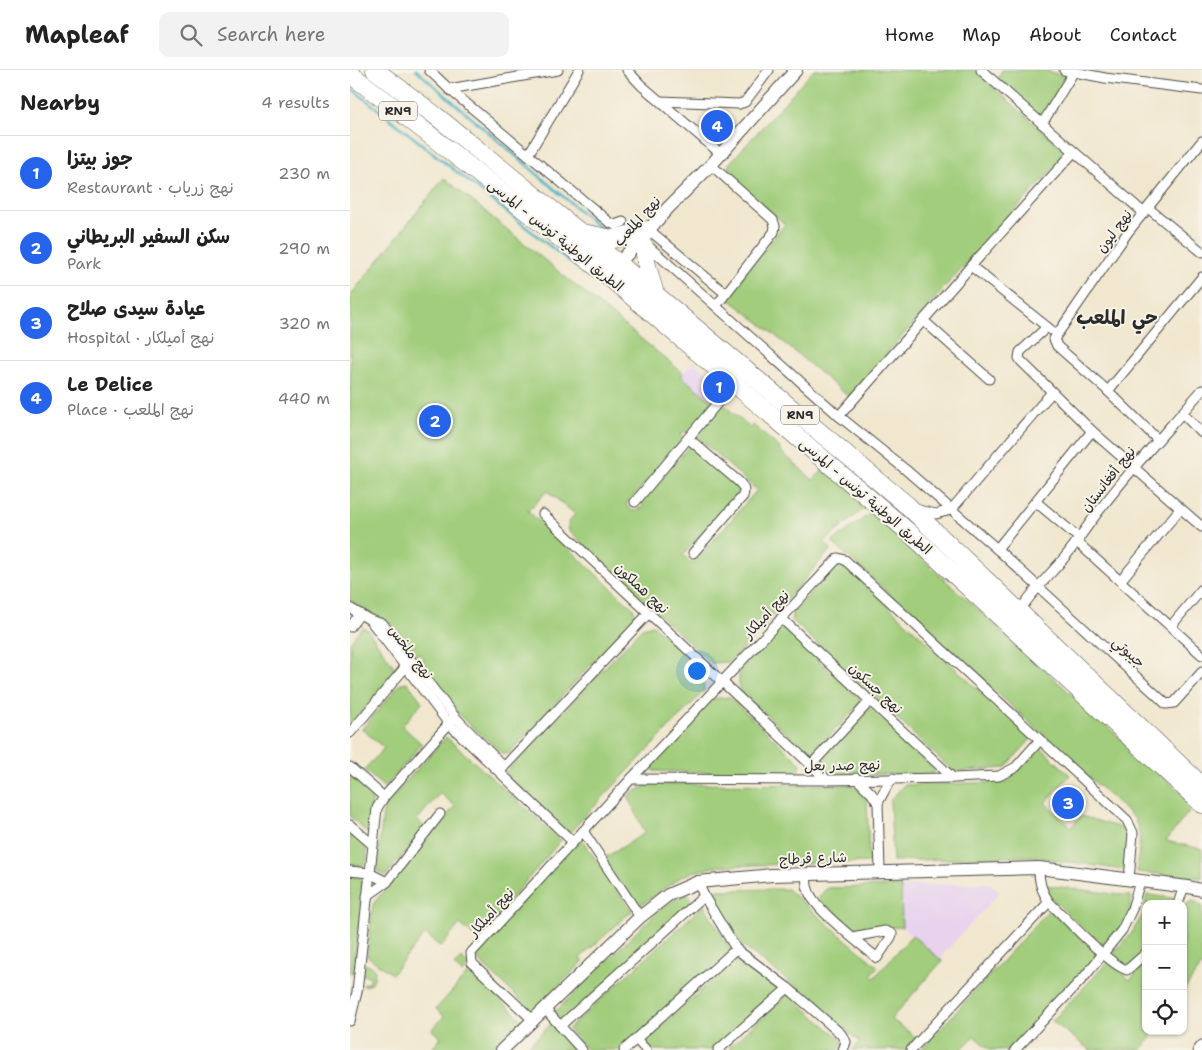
<!DOCTYPE html>
<meta charset="utf-8">
<style>
body{margin:0;font-family:"Shantell Sans","Playpen Sans Arabic",sans-serif;background:#f2f2f2;color:#222}
.controls{position:absolute;right:15px;bottom:15px;display:grid;overflow:hidden;border-radius:10px;box-shadow:0 1px 4px #0004}
.controls button{width:45px;height:45px;display:grid;place-items:center;padding:0;border:0;border-bottom:1px solid #e0e0e0;background:#fff;color:#222;font:25px sans-serif}
.you{position:absolute;left:346px;top:600px;width:18px;height:18px;margin:-12px;border:4px solid #fff;border-radius:50%;background:#1a73e8;box-shadow:0 0 0 8px #1a73e833}
.badge{display:grid;place-items:center;width:32px;height:32px;border-radius:50%;background:#2563eb;color:#fff;font-size:16px;font-weight:700}
.pin{position:absolute;translate:-50% -50%;border:2px solid #fff;box-shadow:0 1px 5px #0006}
.list{margin:0;padding:0;list-style:none}
h2{display:flex;justify-content:space-between;align-items:center;height:65px;margin:0;padding:0 20px;font-size:21px}
h2 small{font-size:16px;font-weight:400;color:#767676}
.list li{display:grid;grid-template-columns:32px 1fr auto;gap:15px;align-items:center;box-sizing:border-box;height:75px;padding:0 20px;border-top:1px solid #e0e0e0}
.list b{display:block;font-size:19px;white-space:nowrap}
.list p{margin:0;font-size:16px;white-space:nowrap;color:#767676}
.list em{font-size:16px;font-style:normal;color:#767676}
.icon{flex:none;width:28px;height:28px;fill:none;stroke:currentColor;stroke-width:2;stroke-linecap:round;stroke-linejoin:round}
.map{position:relative;flex:none;width:852px;height:980px;overflow:hidden}
header{display:flex;align-items:center;gap:30px;box-sizing:border-box;height:70px;padding:0 25px;background:#fff;border-bottom:1px solid #e0e0e0}
header strong{font-size:24px}
nav{display:flex;gap:28px;margin-inline-start:auto;font-size:18px}
.search{width:350px;height:45px;background:#f2f2f2;display:flex;align-items:center;gap:12px;box-sizing:border-box;padding:0 18px;border-radius:10px;color:#767676;font-size:19px}
main{display:flex}
aside{flex:1;background:#fff}
.map>svg:first-child{display:block}
</style>
<header>
<strong>Mapleaf</strong>
<div class="search"><svg class="icon" aria-label="search" viewBox="0 0 24 24"><circle cx="10" cy="10" r="6"/><path d="M15 15l6 6"/></svg>Search here</div>
<nav><a>Home</a><a>Map</a><a>About</a><a>Contact</a></nav>
</header>
<main>
<aside>
<h2>Nearby<small>4 results</small></h2>
<ul class="list">
<li><span class="badge">1</span><div><b>جوز بيتزا</b><p>Restaurant · نهج زرياب</p></div><em>230 m</em></li>
<li><span class="badge">2</span><div><b>سكن السفير البريطاني</b><p>Park</p></div><em>290 m</em></li>
<li><span class="badge">3</span><div><b>عيادة سيدى صلاح</b><p>Hospital · نهج أميلكار</p></div><em>320 m</em></li>
<li><span class="badge">4</span><div><b>Le Delice</b><p>Place · نهج الملعب</p></div><em>440 m</em></li>
</ul>
</aside>
<div class="map">
<svg width="852" height="980" viewBox="0 0 852 980">
<rect width="100%" height="100%" fill="#f7f3e8"/>
<filter id="ink" filterUnits="userSpaceOnUse"><feTurbulence type="fractalNoise" baseFrequency=".02" numOctaves="2"/><feDisplacementMap in="SourceGraphic" scale="10" xChannelSelector="R" yChannelSelector="G"/><feConvolveMatrix kernelMatrix="1 2 1 2 8 2 1 2 1" color-interpolation-filters="sRGB"/></filter>
<filter id="wash" filterUnits="userSpaceOnUse"><feTurbulence type="fractalNoise" baseFrequency=".0096" numOctaves="4" result="noise"/><feDisplacementMap in="SourceGraphic" scale="20" xChannelSelector="R" yChannelSelector="G"/><feGaussianBlur stdDeviation="1.12" result="paint"/><feColorMatrix in="noise" values="0 0 0 0 0 0 0 0 0 0 0 0 0 0 0 0 0 1.4 0 .05"/><feComposite in="paint" operator="in"/></filter>
<g filter="url(#wash)">
<rect width="100%" height="100%" fill="#f1e7cf"/>
<g fill="#e8d2ee">
<path d="M343,292L376,319L364,333L331,306Z"/>
<path d="M639,813L650,822L592,885V891L552,857L551,816Z"/>
</g>
<g fill="#a1cd7b" stroke="#667c53">
<path d="M464,0H624L714,80L710,85L713,88L607,203L499,327L409,252L376,227L435,154L388,115L378,95Z"/>
<path d="M652,0H694L717,7L691,49L648,9Z"/>
<path d="M94,108L333,303L331,306L364,333L337,363L334,361L330,365L334,368L276,435L282,441L294,437L290,433L340,375L391,420L333,485L343,494L407,420L346,366L373,334L400,358L403,355L430,378L429,380L463,410L474,399L518,435L474,472L481,479L398,574L379,592L361,593L219,461L218,453L225,444L197,421L178,441L284,539V548L160,683L153,684L110,646L71,591L74,589L69,583L66,585L44,556L0,531V226Z"/>
<path d="M521,443L844,735L816,771L852,779V808L787,802L790,765L785,749L482,472Z"/>
<path d="M490,491L681,669L655,698L604,702L442,550V543Z"/>
<path d="M303,555L353,603L354,621L219,763L155,703L292,558Z"/>
<path d="M430,555L512,631L461,686L389,620V602Z"/>
<path d="M12,557L17,559L43,595L44,603L0,656V572Z"/>
<path d="M57,612L72,632L52,656L72,674L35,718L14,700L34,678L12,659L51,613Z"/>
<path d="M379,627L451,694L447,704L304,701L301,696L362,629Z"/>
<path d="M520,638L584,700V704H478L472,699L471,691Z"/>
<path d="M96,667L211,770L127,869L110,854L91,877L75,864L42,904L17,886L23,834L105,736L90,723L67,750L75,757L36,806L26,800L34,736Z"/>
<path d="M690,677L720,705L695,733L721,757L731,746L778,760L774,800L678,786L543,791L540,731L554,715L657,712Z"/>
<path d="M0,704L23,724L18,764L0,746Z"/>
<path d="M300,714L503,715L517,728L519,792L370,796L342,802L331,807L288,837L253,789L295,763L278,725Z"/>
<path d="M0,760C12,771 17,773 17,790L12,796L0,795Z"/>
<path d="M230,767L282,841L230,888L233,892L182,941L129,891L127,882Z"/>
<path d="M0,806L11,807L13,812L4,903H0Z"/>
<path d="M695,815L781,826V842L769,859L755,873H749L699,826Z"/>
<path d="M551,816L552,857L505,858L470,831L469,827L477,818Z"/>
<path d="M437,819L528,897L521,904L524,908L562,865L592,891L541,949L567,968L557,980H502L510,972L437,910L389,873L361,826L364,820Z"/>
<path d="M337,824L343,833L210,954L202,945L308,841L322,831Z"/>
<path d="M797,825L824,828L825,834H796V881L778,900L761,885L781,864L792,846Z"/>
<path d="M843,831L852,835V895L833,922V839L835,835Z"/>
<path d="M354,835L381,880L272,980H237L218,959Z"/>
<path d="M698,841H701L747,884V889L723,912L661,980H640L624,966L611,980H571Z"/>
<path d="M388,887L431,917L362,980H301L293,972Z"/>
<path d="M111,888L119,895L112,903L104,896Z"/>
<path d="M759,891L780,910L796,892V961H805L792,980H740L702,951Z"/>
<path d="M15,894L24,898C26,904 24,911 20,915L13,916L14,913H20V906L12,905Z"/>
<path d="M120,901L173,951L140,980H135L131,976L127,980H81L91,968L82,960L94,946L86,939Z"/>
<path d="M438,924L493,971L492,977L488,980H381L379,977Z"/>
<path d="M201,954L225,980H174Z"/>
</g>
<g fill="none" stroke-linecap="round" stroke-linejoin="round">
<g stroke="#4ab3c9" stroke-width="2.5">
<path d="M66,0L251,159"/>
<path d="M0,17L226,197"/>
</g>
</g>
</g>
<g filter="url(#ink)">
<g fill="none" stroke-linecap="round" stroke-linejoin="round">
<defs>
<g id="street">
<path d="M79,0L99,19L259,152L265,155L273,152"/>
<path d="M277,0L291,15L371,84"/>
<path d="M631,0L794,143"/>
<path d="M714,0L755,8L852,20"/>
<path d="M99,19L208,0"/>
<path d="M310,31L389,34L395,32L419,0"/>
<path d="M692,54L723,3"/>
<path d="M178,85L229,0"/>
<path d="M361,95L423,150L425,156L424,162L366,236"/>
<path d="M798,138L852,182"/>
<path d="M304,164L375,223"/>
<path d="M296,174L489,346L556,400L647,479L813,631L816,634L824,633L852,602"/>
<path d="M621,196L701,260"/>
<path d="M574,251L639,309"/>
<path d="M697,257L670,282L669,288L671,291L742,361L852,457"/>
<path d="M758,321L852,207"/>
<path d="M832,343L852,363"/>
<path d="M489,346L621,196L723,83"/>
<path d="M338,368L389,412C394,417 395,420 393,426L343,483"/>
<path d="M808,370L758,321L707,276L704,269L778,162L852,71"/>
<path d="M285,432L384,313"/>
<path d="M686,432L729,468"/>
<path d="M568,440L586,444L601,440L702,322"/>
<path d="M193,444L477,710"/>
<path d="M727,472L852,585"/>
<path d="M647,479L742,361"/>
<path d="M771,510L830,439"/>
<path d="M0,538L20,550L33,554L105,647L154,697"/>
<path d="M669,542C685,516 710,497 727,471C764,417 809,370 852,320"/>
<path d="M431,548L603,708"/>
<path d="M20,550L99,654L223,772"/>
<path d="M821,556L852,519"/>
<path d="M0,557L10,544"/>
<path d="M0,663L58,594"/>
<path d="M461,695L520,631"/>
<path d="M0,697L34,727"/>
<path d="M150,701L299,543"/>
<path d="M506,708L522,724L528,733"/>
<path d="M281,709L477,710L603,708L649,706L666,697L690,670"/>
<path d="M0,755L23,775"/>
<path d="M233,761L290,847"/>
<path d="M689,798C689,812 691,820 699,832C715,847 758,894 777,900L796,883"/>
<path d="M0,801L19,803L37,812"/>
<path d="M530,801L528,733L537,716L543,708"/>
<path d="M456,804C457,809 456,815 458,819C462,838 511,874 527,888L541,867L542,864L535,861L502,867"/>
<path d="M348,812L354,826L386,879L438,918L491,964L496,972L493,980"/>
<path d="M17,826L37,812L90,744"/>
<path d="M828,834L834,816"/>
<path d="M195,939L232,980"/>
<path d="M183,950L122,893L121,883L281,709L488,488L495,490L777,750L783,763L779,810"/>
<path d="M0,951L7,922L27,738L34,727L105,647"/>
<path d="M210,956L354,826"/>
<path d="M287,970L296,980"/>
<path d="M274,980L386,879"/>
<path d="M368,980L438,918"/>
<path d="M561,980L699,832"/>
<path d="M665,980L735,906L772,860L782,839L790,811"/>
<path d="M848,980L852,975"/>
</g>
<g id="secondary">
<path d="M264,199L318,138L361,95L446,0"/>
<path d="M152,980L290,847L318,825L348,812L422,805L689,798L838,817L852,820"/>
</g>
<g id="highway">
<path d="M25,0L86,46L269,194L558,436L852,716"/>
<path d="M0,4L62,51L258,206L526,434L563,466L852,734"/>
<path d="M233,163L263,169L298,160"/>
<path d="M294,176L296,192L305,224"/>
</g>
</defs>
<use href="#street" stroke="#494744" stroke-width="11"/>
<use href="#secondary" stroke="#494744" stroke-width="14"/>
<use href="#highway" stroke="#494744" stroke-width="19"/>
<use href="#street" stroke="#fff" stroke-width="9"/>
<use href="#secondary" stroke="#fff" stroke-width="12"/>
<use href="#highway" stroke="#fff" stroke-width="18"/>
</g>
</g>
<g text-anchor="middle" stroke-width="4" stroke-linejoin="round" paint-order="stroke">
<g fill="#f7f3e8" stroke="#686764" stroke-width="1">
<rect x="29" y="31.5" width="38" height="19" rx="4"/>
<rect x="431" y="335.5" width="38" height="19" rx="4"/>
</g>
<g font-size="12" font-weight="bold" fill="#2b2b2b">
<text x="48" y="45">RN9</text>
<text x="450" y="349">RN9</text>
</g>
<g font-size="14" fill="#2b2b2b" stroke="#f7f3e8">
<text transform="translate(287 151) rotate(-48)" y="5">نهج الملعب</text>
<text transform="translate(764 161) rotate(-53)" y="5">نهج ليون</text>
<text transform="translate(206 165) rotate(39)" y="5">الطريق الوطنية تونس - المرسى</text>
<text transform="translate(758 409) rotate(-52)" y="5">نهج أفغانستان</text>
<text transform="translate(516 426) rotate(41)" y="5">الطريق الوطنية تونس - المرسى</text>
<text transform="translate(292 518) rotate(43)" y="5">نهج هملكون</text>
<text transform="translate(416 544) rotate(-47)" y="5">نهج أميلكار</text>
<text transform="translate(61 582) rotate(53)" y="5">نهج ملخس</text>
<text transform="translate(779 582) rotate(42)" y="5">جيبوتي</text>
<text transform="translate(526 618) rotate(43)" y="5">نهج جسكون</text>
<text transform="translate(492 695) rotate(-1)" y="5">نهج صدر بعل</text>
<text transform="translate(463 788) rotate(-2)" y="5">شارع قرطاج</text>
<text transform="translate(141 842) rotate(-48)" y="5">نهج أميلكار</text>
</g>
<g font-size="19" font-weight="bold" fill="#2b2b2b" stroke="#f7f3e8">
<text x="767" y="254">حي الملعب</text>
</g>
</g>
</svg>
<div class="controls">
<button>+</button>
<button>−</button>
<button><svg class="icon" aria-label="locate" viewBox="0 0 24 24"><circle cx="12" cy="12" r="6"/><path d="M12 2v4M12 18v4M2 12h4M18 12h4"/></svg></button>
</div>
<div class="you"></div>
<div class="pin badge" style="left:369px;top:317px">1</div>
<div class="pin badge" style="left:85px;top:351px">2</div>
<div class="pin badge" style="left:718px;top:733px">3</div>
<div class="pin badge" style="left:367px;top:56px">4</div>
</div>
</main>
